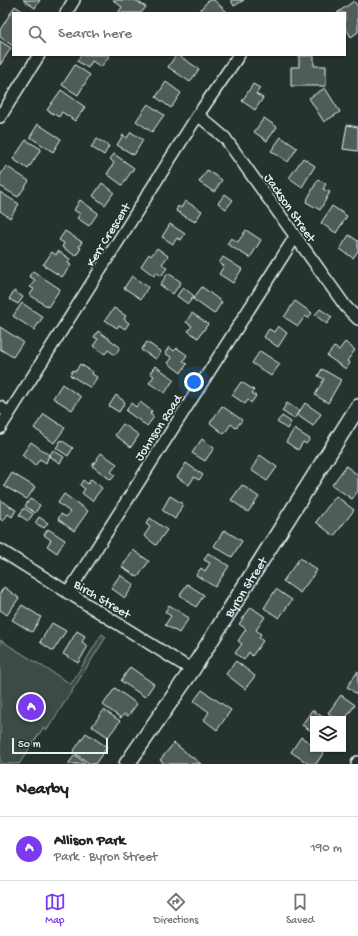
<!DOCTYPE html>
<meta charset="utf-8">
<style>
body{margin:0;font-family:"Gochi Hand",sans-serif;background:#f2f2f2;color:#222}
.controls{position:absolute;right:12px;bottom:12px;display:grid;overflow:hidden;border-radius:0px;box-shadow:0 1px 3px #0004}
.controls button{width:36px;height:36px;display:grid;place-items:center;padding:0;border:0;border-bottom:1px solid #e0e0e0;background:#fff;color:#222;font:20px sans-serif}
.scale{position:absolute;left:12px;bottom:10px;width:96px;box-sizing:border-box;padding-left:4px;border:2px solid #e8f1f8;border-top:0;font-size:11px;line-height:14px;white-space:nowrap;color:#e8f1f8;-webkit-text-stroke:3px #26332d;paint-order:stroke}
.you{position:absolute;left:194px;top:382px;width:14px;height:14px;margin:-10px;border:3px solid #fff;border-radius:50%;background:#1a73e8;box-shadow:0 0 0 6px #1a73e833}
.badge{display:grid;place-items:center;width:26px;height:26px;border-radius:50%;background:#7c3aed;color:#fff;font-size:13px;font-weight:700}
.pin{position:absolute;translate:-50% -50%;border:2px solid #fff;box-shadow:0 1px 4px #0006}
.list{margin:0;padding:0;list-style:none}
h2{display:flex;justify-content:space-between;align-items:center;height:52px;margin:0;padding:0 16px;font-size:17px}
h2 small{font-size:13px;font-weight:400;color:#767676}
.list li{display:grid;grid-template-columns:26px 1fr auto;gap:12px;align-items:center;box-sizing:border-box;height:64px;padding:0 16px;border-top:1px solid #e0e0e0}
.list b{display:block;font-size:15px;white-space:nowrap}
.list p{margin:0;font-size:13px;white-space:nowrap;color:#767676}
.list em{font-size:13px;font-style:normal;color:#767676}
.icon{flex:none;width:22px;height:22px;fill:none;stroke:currentColor;stroke-width:2;stroke-linecap:round;stroke-linejoin:round}
.map{position:relative;flex:none;width:358px;height:764px;overflow:hidden}
.search{position:absolute;background:#fff;box-shadow:0 1px 3px #0004;left:12px;right:12px;top:12px;height:44px;display:flex;align-items:center;gap:10px;box-sizing:border-box;padding:0 14px;border-radius:0px;color:#767676;font-size:15px}
.sheet{height:116px;background:#fff}
nav{display:flex;justify-content:space-around;align-items:center;box-sizing:border-box;height:56px;border-top:1px solid #e0e0e0;background:#fff;font-size:11px;color:#767676}
nav a{display:grid;justify-items:center;gap:2px}
nav .on{color:#7c3aed}
.map>svg:first-child{display:block}
</style>
<div class="map">
<svg width="358" height="764" viewBox="0 0 358 764">
<rect width="100%" height="100%" fill="#26332d"/>
<filter id="ink" filterUnits="userSpaceOnUse"><feTurbulence type="fractalNoise" baseFrequency=".025" numOctaves="2"/><feDisplacementMap in="SourceGraphic" scale="8" xChannelSelector="R" yChannelSelector="G"/><feConvolveMatrix kernelMatrix="1 2 1 2 8 2 1 2 1" color-interpolation-filters="sRGB"/></filter>
<g filter="url(#ink)">
<path fill="#3e4b47" stroke="#939ea0" d="M102,634L106,637L47,730L43,728L19,764H0V640L71,684Z"/>
<g fill="#505c59" stroke="#e8f1f8">
<path d="M23,0H40L35,8Z"/>
<path d="M113,0H135L146,7L141,13H118L122,7Z"/>
<path d="M209,0H214L227,12L226,13H199L198,12Z"/>
<path d="M231,0H244L234,6Z"/>
<path d="M354,1L358,7V32L351,37L345,27V13H337Z"/>
<path d="M15,6L25,13H13V46L0,37V30Z"/>
<path d="M0,41L11,48L0,65Z"/>
<path d="M81,55H110L101,67L92,61L88,68L77,61Z"/>
<path d="M176,55H178L199,69L190,82L168,67Z"/>
<path d="M299,56H314V66H326V86H291V67H299Z"/>
<path d="M75,65L90,75L78,95L62,85Z"/>
<path d="M166,82L181,93L171,108L156,97Z"/>
<path d="M253,84L260,88L256,94L263,98L255,110L242,101Z"/>
<path d="M325,88L340,112L324,122L309,98Z"/>
<path d="M61,90L85,107L75,121L62,112L59,117L47,110Z"/>
<path d="M148,104L164,115L152,132L136,121Z"/>
<path d="M264,118L277,127L267,141L254,132Z"/>
<path d="M38,124L61,139L53,152L30,137Z"/>
<path d="M347,125L358,127V151L343,149Z"/>
<path d="M131,132L143,140L134,155L117,145L123,135L127,138Z"/>
<path d="M281,137L297,148L288,162L271,151Z"/>
<path d="M97,139L109,146L104,155L91,147Z"/>
<path d="M26,140L41,149L28,169L13,159Z"/>
<path d="M114,154L134,168L122,185L107,174L114,163L110,159Z"/>
<path d="M303,158L315,166L302,187L289,178Z"/>
<path d="M6,166L29,181L18,197L0,186V176Z"/>
<path d="M207,170L222,180L214,192L199,182Z"/>
<path d="M318,179L326,184L323,189L330,192L320,210L306,202Z"/>
<path d="M102,183L114,192L105,205L93,196Z"/>
<path d="M0,192L19,204L10,218L0,211Z"/>
<path d="M225,194L233,200L226,209L218,203Z"/>
<path d="M80,200L98,213L89,226L77,218L80,214L74,210Z"/>
<path d="M185,201L202,211L195,222L176,211L178,206L181,208Z"/>
<path d="M332,206L347,216L336,233L321,223Z"/>
<path d="M170,224L185,234L181,240L177,238L173,244L162,237Z"/>
<path d="M246,230L261,240L250,258L227,244L231,238L238,242Z"/>
<path d="M65,231L82,242L79,247L81,248L76,256L62,247L64,243L59,240Z"/>
<path d="M349,235L358,241V251L353,258L340,249Z"/>
<path d="M157,248L168,256L162,264L167,268L161,276L156,272L154,276L141,266L149,254L151,256Z"/>
<path d="M58,251L70,259L68,263L71,265L62,277L43,265L52,252L56,255Z"/>
<path d="M223,257L242,269L233,283L219,274L224,266L219,263Z"/>
<path d="M33,271L60,289L48,307L30,295L34,289L30,287L35,280L29,276Z"/>
<path d="M168,273L181,282L173,294L160,285Z"/>
<path d="M132,276L148,287L141,299L124,288Z"/>
<path d="M183,287L194,296L188,304L177,296Z"/>
<path d="M202,287L222,302L214,314L193,299Z"/>
<path d="M14,291L23,297L18,304L9,299Z"/>
<path d="M295,301L312,313L308,318L305,316L298,326L284,317Z"/>
<path d="M22,303L43,317L34,330L13,316Z"/>
<path d="M114,308L126,316L124,319L129,323L125,329L119,325L117,328L105,320Z"/>
<path d="M320,309L332,317L327,324L315,315Z"/>
<path d="M192,313L208,324L198,338L188,331L192,326L186,322Z"/>
<path d="M278,326L287,333L278,347L264,337L269,329L274,332Z"/>
<path d="M0,327L23,342L13,357L0,349Z"/>
<path d="M98,331L120,347L115,355L108,350L105,354L93,346L98,339L94,337Z"/>
<path d="M147,342L161,352L156,359L141,350Z"/>
<path d="M345,342L355,350L347,361L350,363L346,369L327,356L334,347L339,350Z"/>
<path d="M169,347L174,351L177,348L187,355L183,361L187,364L181,373L168,363L172,358L165,353Z"/>
<path d="M260,351L280,364L271,376L252,363Z"/>
<path d="M80,364L93,372L92,374L97,377L91,388L70,375L73,370L76,371Z"/>
<path d="M155,366L174,379L165,393L149,383L154,376L150,373Z"/>
<path d="M322,369L341,380L328,403L315,395L324,379L318,376Z"/>
<path d="M241,382L254,390L252,393L256,396L251,403L248,400L245,404L232,395Z"/>
<path d="M62,384L81,397L72,410L53,398Z"/>
<path d="M116,395L125,402L119,412L109,406Z"/>
<path d="M140,402L152,411L150,414L154,417L147,426L126,411L131,403L136,407Z"/>
<path d="M287,403L299,411L294,419L282,411Z"/>
<path d="M305,403L321,414L313,426L297,415Z"/>
<path d="M222,406L242,420L236,428L231,424L224,434L210,423Z"/>
<path d="M44,414L65,428L54,443L34,428Z"/>
<path d="M282,416L291,422L287,429L277,422Z"/>
<path d="M123,424L139,435L131,447L115,435Z"/>
<path d="M294,429L310,439L306,444L303,442L298,450L286,442Z"/>
<path d="M202,439L214,448L205,461L192,453Z"/>
<path d="M61,440L73,448L68,456L56,448Z"/>
<path d="M31,442L49,455L46,463L40,459L35,466L22,455Z"/>
<path d="M53,450L64,457L60,463L49,456Z"/>
<path d="M101,453L117,464L111,472L115,475L111,480L92,466Z"/>
<path d="M260,455L277,467L267,481L251,470Z"/>
<path d="M186,463L203,475L199,480L194,477L189,485L177,477Z"/>
<path d="M346,466L358,475V491L352,499L332,485Z"/>
<path d="M12,473L35,487L27,499L4,486Z"/>
<path d="M91,479L102,488L92,501L82,493L85,489L80,485L83,480L88,484Z"/>
<path d="M242,485L259,497L248,512L231,500Z"/>
<path d="M64,494L88,511L74,531L58,519L61,514L66,517L70,512L58,503Z"/>
<path d="M170,496L183,504L175,519L162,510Z"/>
<path d="M336,496L354,510L334,536L316,522Z"/>
<path d="M30,499L40,505L35,513L25,506Z"/>
<path d="M0,500L16,510L12,517L8,514L3,521L0,519Z"/>
<path d="M24,508L33,514L28,521L19,515Z"/>
<path d="M39,517L48,523L44,528L35,523Z"/>
<path d="M150,518L167,530L156,545L144,536L150,527L146,524Z"/>
<path d="M48,529L65,540L57,553L47,546L51,540L44,535Z"/>
<path d="M224,530L242,541L232,557L214,546Z"/>
<path d="M133,550L149,561L138,577L122,567Z"/>
<path d="M208,553L229,566L215,587L196,575L201,568L205,571L210,563L204,560Z"/>
<path d="M300,558L317,570L300,593L283,581Z"/>
<path d="M120,575L134,585L125,598L111,588Z"/>
<path d="M187,584L204,595L196,607L180,595Z"/>
<path d="M4,587L19,598L7,615L0,610V593Z"/>
<path d="M276,589L292,600L279,618L264,608Z"/>
<path d="M22,605L41,617L32,632L12,620Z"/>
<path d="M169,605L189,618L179,633L165,625L171,616L165,612Z"/>
<path d="M251,607L265,617L256,630L261,634L259,638L263,641L252,656L249,652L244,660L235,653L242,644L238,641L246,629L239,624Z"/>
<path d="M52,623L66,631L53,651L40,642Z"/>
<path d="M77,631L85,636L82,642L88,646L78,663L63,654Z"/>
<path d="M236,661L255,676L245,689L226,674Z"/>
<path d="M130,667L154,684L145,697L121,681Z"/>
<path d="M358,671V695L347,687Z"/>
<path d="M115,688L137,704L128,716L124,714L121,718L103,705Z"/>
<path d="M202,690L231,710L217,730L204,720L209,712L194,701Z"/>
<path d="M341,695L355,705L343,722V719H336L328,713Z"/>
<path d="M104,710L120,721L108,737L92,726Z"/>
<path d="M312,710L326,719H313V732L302,725Z"/>
<path d="M86,733L107,747L95,764H90L73,752Z"/>
<path d="M301,737L313,745V749H320L324,752L316,764H309L291,752Z"/>
<path d="M174,743L201,764H165L160,760Z"/>
<path d="M75,755L85,763L84,764H68Z"/>
</g>
<g fill="none" stroke-linecap="round" stroke-linejoin="round">
<defs>
<g id="street">
<path d="M66,13L74,0"/>
<path d="M198,115L225,138L346,307L358,319"/>
<path d="M0,117L39,55"/>
<path d="M0,407L9,413"/>
<path d="M0,428L198,115L239,55"/>
<path d="M0,550L192,670"/>
<path d="M68,593L295,237"/>
<path d="M357,764L358,762"/>
</g>
<g id="secondary">
<path id="s1" d="M127,764L192,670L358,407"/>
</g>
</defs>
<use href="#street" stroke="#e8f1f8" stroke-width="14"/>
<use href="#secondary" stroke="#e8f1f8" stroke-width="18"/>
<use href="#street" stroke="#26332d" stroke-width="11"/>
<use href="#secondary" stroke="#26332d" stroke-width="15"/>
</g>
</g>
<g text-anchor="middle" stroke-width="3.5" stroke-linejoin="round" paint-order="stroke">
<g font-size="13" fill="#e8f1f8" stroke="#26332d">
<text transform="translate(291 207) rotate(55)" y="5">Jackson Street</text>
<text transform="translate(107 234) rotate(-58)" y="5">Kerr Crescent</text>
<text transform="translate(157 427) rotate(-57)" y="5">Johnson Road</text>
<text dy="5" stroke="none"><textPath href="#s1" startOffset="213">Byron Street</textPath></text>
<text transform="translate(103 598) rotate(31)" y="5">Birch Street</text>
</g>
</g>
</svg>
<div class="controls">
<button><svg class="icon" aria-label="layers" viewBox="0 0 24 24"><path d="M12 4l9 5-9 5-9-5zM3 14l9 5 9-5"/></svg></button>
</div>
<div class="scale">50 m</div>
<div class="you"></div>
<div class="pin badge" style="left:31px;top:707px">A</div>
<div class="search"><svg class="icon" aria-label="search" viewBox="0 0 24 24"><circle cx="10" cy="10" r="6"/><path d="M15 15l6 6"/></svg>Search here</div>
</div>
<section class="sheet">
<h2>Nearby<small></small></h2>
<ul class="list">
<li><span class="badge">A</span><div><b>Allison Park</b><p>Park · Byron Street</p></div><em>190 m</em></li>
</ul>
</section>
<nav>
<a class="on"><svg class="icon" aria-label="map" viewBox="0 0 24 24"><path d="M3 6l6-2 6 2 6-2v14l-6 2-6-2-6 2zM9 4v14M15 6v14"/></svg>Map</a>
<a><svg class="icon" aria-label="directions" viewBox="0 0 24 24"><path d="M12 3l9 9-9 9-9-9zM9 14v-3h6M13 9l2 2-2 2"/></svg>Directions</a>
<a><svg class="icon" aria-label="saved" viewBox="0 0 24 24"><path d="M7 4h10v16l-5-4-5 4z"/></svg>Saved</a>
</nav>
